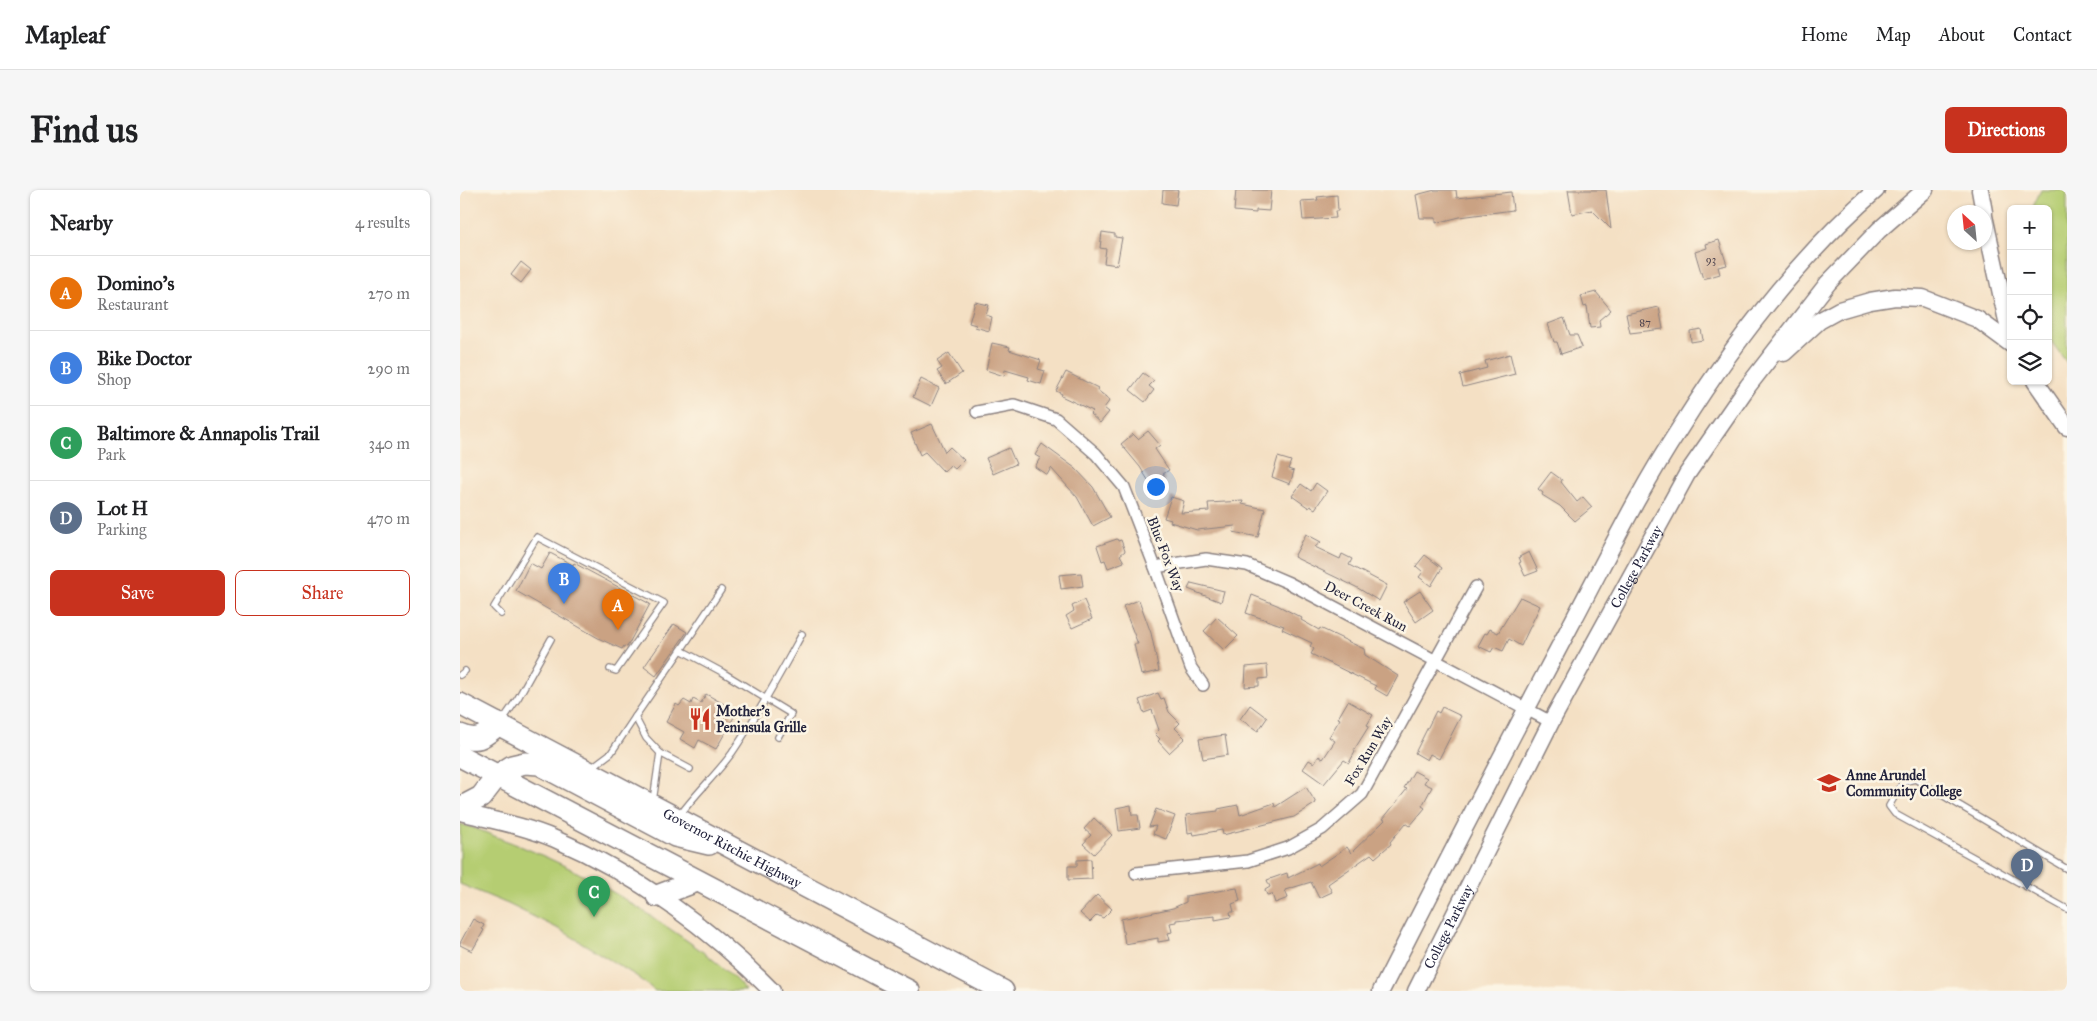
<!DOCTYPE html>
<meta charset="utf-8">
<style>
body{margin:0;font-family:"IM FELL Great Primer",serif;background:#f6f6f6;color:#202124}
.controls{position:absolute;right:15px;top:15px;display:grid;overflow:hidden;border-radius:8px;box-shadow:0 1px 4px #0004}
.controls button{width:45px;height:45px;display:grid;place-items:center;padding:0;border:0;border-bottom:1px solid #e0e0e0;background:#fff;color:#202124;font:25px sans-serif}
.compass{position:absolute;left:1487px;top:15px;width:45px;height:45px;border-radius:50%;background:#fff;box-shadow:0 1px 4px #0004;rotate:333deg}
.you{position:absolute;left:695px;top:296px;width:18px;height:18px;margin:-12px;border:4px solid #fff;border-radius:50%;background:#1a73e8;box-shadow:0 0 0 8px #1a73e833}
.badge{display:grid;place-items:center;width:32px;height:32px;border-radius:50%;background:#c8321e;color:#fff;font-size:16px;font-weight:700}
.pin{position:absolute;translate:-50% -41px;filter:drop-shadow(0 1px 2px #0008)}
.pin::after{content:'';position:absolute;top:26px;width:18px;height:15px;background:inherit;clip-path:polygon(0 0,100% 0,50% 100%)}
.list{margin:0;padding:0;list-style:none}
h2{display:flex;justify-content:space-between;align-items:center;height:65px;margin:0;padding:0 20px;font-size:21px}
h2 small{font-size:16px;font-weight:400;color:#757577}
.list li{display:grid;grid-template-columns:32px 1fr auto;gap:15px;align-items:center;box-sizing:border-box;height:75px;padding:0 20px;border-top:1px solid #e0e0e0}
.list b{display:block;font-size:19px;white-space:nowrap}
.list p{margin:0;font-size:16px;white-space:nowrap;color:#757577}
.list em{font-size:16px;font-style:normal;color:#757577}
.actions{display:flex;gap:10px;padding:15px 20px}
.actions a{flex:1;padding:11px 0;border:1px solid #c8321e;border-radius:8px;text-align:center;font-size:18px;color:#c8321e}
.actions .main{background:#c8321e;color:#fff}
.icon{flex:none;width:28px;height:28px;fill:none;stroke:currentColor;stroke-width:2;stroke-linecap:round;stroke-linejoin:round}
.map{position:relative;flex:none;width:1607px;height:801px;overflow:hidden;border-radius:8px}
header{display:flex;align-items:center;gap:30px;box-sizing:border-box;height:70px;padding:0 25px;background:#fff;border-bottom:1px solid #e0e0e0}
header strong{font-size:24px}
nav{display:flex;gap:28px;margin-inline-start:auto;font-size:18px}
.intro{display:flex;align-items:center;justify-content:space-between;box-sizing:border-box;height:120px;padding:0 30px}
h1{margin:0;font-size:35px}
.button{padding:12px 22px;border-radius:8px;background:#c8321e;color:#fff;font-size:18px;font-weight:700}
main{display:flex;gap:30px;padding:0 30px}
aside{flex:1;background:#fff;border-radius:8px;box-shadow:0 1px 4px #0004}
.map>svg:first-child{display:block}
</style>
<header>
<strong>Mapleaf</strong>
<nav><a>Home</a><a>Map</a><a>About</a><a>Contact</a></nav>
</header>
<div class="intro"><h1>Find us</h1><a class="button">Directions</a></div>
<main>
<aside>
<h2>Nearby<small>4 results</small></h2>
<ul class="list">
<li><span class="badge" style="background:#e8710a">A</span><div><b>Domino's</b><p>Restaurant</p></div><em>270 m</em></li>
<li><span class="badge" style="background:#3f7fe0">B</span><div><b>Bike Doctor</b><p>Shop</p></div><em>290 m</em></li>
<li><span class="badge" style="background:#2e9e5b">C</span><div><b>Baltimore &amp; Annapolis Trail</b><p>Park</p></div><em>340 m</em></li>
<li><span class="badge" style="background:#5c6f8a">D</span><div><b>Lot H</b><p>Parking</p></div><em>470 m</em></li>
</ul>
<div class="actions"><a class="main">Save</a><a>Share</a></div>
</aside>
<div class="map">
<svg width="1607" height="801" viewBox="0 0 1607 801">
<rect width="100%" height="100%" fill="#fcf5e5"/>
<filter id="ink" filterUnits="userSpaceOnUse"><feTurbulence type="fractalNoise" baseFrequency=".02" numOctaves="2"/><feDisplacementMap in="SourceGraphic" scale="10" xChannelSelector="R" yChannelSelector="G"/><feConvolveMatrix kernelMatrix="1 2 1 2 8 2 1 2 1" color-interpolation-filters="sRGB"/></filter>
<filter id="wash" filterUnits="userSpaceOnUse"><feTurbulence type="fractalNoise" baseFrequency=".0096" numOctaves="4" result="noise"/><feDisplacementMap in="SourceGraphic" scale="20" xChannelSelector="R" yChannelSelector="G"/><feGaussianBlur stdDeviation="1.12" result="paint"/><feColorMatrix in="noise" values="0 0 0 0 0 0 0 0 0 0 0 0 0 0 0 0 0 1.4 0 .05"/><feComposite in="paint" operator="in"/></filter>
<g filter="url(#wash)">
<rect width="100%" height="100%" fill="#f4e0c4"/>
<g fill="#b5cd72" stroke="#6c7856">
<path d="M1581,0H1607V173L1588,147V19H1572Z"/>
<path d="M0,634C13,637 27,643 39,648C105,672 155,701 213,741C238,758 266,777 286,801H195L178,787L101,740L48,714L0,694Z"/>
</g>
<g id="blocks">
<g fill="#caa283">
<path d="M703,0H718L716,15L702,13Z"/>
<path d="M776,0H811L809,21L796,20V23L774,21Z"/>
<path d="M975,0H996L997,8L1051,2L1053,20L1000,27L976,33V28H960L956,5Z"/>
<path d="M1108,0H1146L1151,39L1132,20L1112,24Z"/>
<path d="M877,5L878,21H875L876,28L843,30L841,11L858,10L857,7Z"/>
<path d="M642,42L655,44V47L662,48L657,75L644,73L646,59L640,58Z"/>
<path d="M1259,50L1267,75L1258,77L1260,84L1243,89L1235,62L1247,58L1246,54Z"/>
<path d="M61,72L71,80L61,93L51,85Z"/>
<path d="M1136,102L1151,120L1139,130L1140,137L1130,138L1127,116L1124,117L1121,106Z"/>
<path d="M515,112L529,115L526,125L532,127L529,141L515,137L516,135L509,133Z"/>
<path d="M1199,117L1203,139L1170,143L1166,124Z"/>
<path d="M1104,128L1110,145H1117L1122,157L1101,164L1097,152H1094L1088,134Z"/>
<path d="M1241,139L1243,150L1231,152L1230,141Z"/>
<path d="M532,153L550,157L549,160L581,170L578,179L585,181L581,194L568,190L569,187L545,180L544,186L526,180Z"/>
<path d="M489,163L502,183L486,194L477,181L482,178L477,171Z"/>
<path d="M1050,164L1055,184L1003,197L1000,185L1027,178L1025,171Z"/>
<path d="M606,182L638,198L637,200L650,210L644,218L649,222L640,233L630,224L633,221L601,206L602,204L596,201Z"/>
<path d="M683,183L694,191L689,196L694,200L685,212L670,200Z"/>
<path d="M461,189L479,198L471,216L453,207Z"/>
<path d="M472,234L485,262L490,257L504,270L495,279L490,275L484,282L465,262L460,265L451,243Z"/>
<path d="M688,241L700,255L695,259L709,280L703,284L706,290L693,298L680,277L661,254L673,244L678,249Z"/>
<path d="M582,254L615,278L633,297L650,327L633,336L617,307L591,278L587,285L575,277L580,268L575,265Z"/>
<path d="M549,258L556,274L533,284L526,268Z"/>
<path d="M818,267L831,271L828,279L834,281L830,294L812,287Z"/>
<path d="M1091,282L1102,290L1101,292L1117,312L1123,307L1132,317L1115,331L1100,316L1082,305L1083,303L1078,299Z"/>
<path d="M856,293L867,301L855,319L850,316L849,318L832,306L841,294L851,301Z"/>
<path d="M711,307L724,311L721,323L749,321L748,313L783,311L782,314L805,319L798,347L773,342L775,336L737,340L710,332L711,330L704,328Z"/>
<path d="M846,344L861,352L855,357L880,369L882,364L892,369L889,375L927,395L919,411L896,397L834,367Z"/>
<path d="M657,349L658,351L661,350L665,361L660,365L664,372L648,378L645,370L642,371L637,356Z"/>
<path d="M1069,362L1078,381L1065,386L1059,373L1061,372L1059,367Z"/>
<path d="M90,363L113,375L114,373L190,414L167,457L164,456L162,459L140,449L56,401L70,373L81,379Z"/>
<path d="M965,365L982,378L971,396L959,387L963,382L956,376Z"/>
<path d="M621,383L623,396L601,399L599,385Z"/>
<path d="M731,393L764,401L761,412L728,399Z"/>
<path d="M960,401L973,420L956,432L943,412Z"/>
<path d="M792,405L817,415L842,428L841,430L859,440L860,438L904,459L905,465L938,486L927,506L915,499L916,496L851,464L854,459L850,456L852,453L822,439L824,436L786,423Z"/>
<path d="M1060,407L1080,416L1061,456L1049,449L1043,461L1034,457L1031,462L1018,456L1025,443L1027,444L1030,439L1038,443Z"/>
<path d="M624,410L632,429L612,438L606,426L614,421L612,416Z"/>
<path d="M679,410L691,443L699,481L681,485L674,454H678L663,416Z"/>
<path d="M757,427L778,446L764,460L744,441Z"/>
<path d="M214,434L227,442L196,486L184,477Z"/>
<path d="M807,475L808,488L799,489V496L785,497L786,477Z"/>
<path d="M698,503L701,509L704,508L709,522L720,533L715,538L725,548L709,563L698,551L700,549L695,544L699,540L692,520L684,523L679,510Z"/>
<path d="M246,504L271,518L268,523L274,527L256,559L239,550L235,558L220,549L224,542L206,532L216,514L219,516L224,510L231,514L233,509L241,513Z"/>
<path d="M888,511L913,525L907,535L909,536L894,560L895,562L889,573L884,570L864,594L843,579L849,570L854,573L859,566L863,569L875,551L869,547L880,529L878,528Z"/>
<path d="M790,515L807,528L798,541L780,529Z"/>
<path d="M982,517L1001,526L979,569L970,564L967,570L955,563L976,521L979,523Z"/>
<path d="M765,545L768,565L743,569L739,549Z"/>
<path d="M954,581L967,588L964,593L972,597L962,616L965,618L950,636L946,633L930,652L931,654L915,668L911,664L868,694L872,702L859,708L851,692L825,700L828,708L815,713L812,704L807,705L805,700L810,697L807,690L827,683L828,688L858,673L859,676L887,657L891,663L925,630L923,629L947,599L944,598Z"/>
<path d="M846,597L856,613L834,627L763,645L762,640L734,645L733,642L728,643L726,625L758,621V619L778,615L780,625L814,613L815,617Z"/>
<path d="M671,615L672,625H678L680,638L659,641L656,618Z"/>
<path d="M696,619L715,626L706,649L693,644L696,636L689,637Z"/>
<path d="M634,628L652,645L634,664L623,654L631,645L624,639Z"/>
<path d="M631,669L632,689L608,690V676H617V670Z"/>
<path d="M777,698L780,711L772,714L774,722H770L771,727L755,730V726L716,730V732L710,733L712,742L708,743L710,750L698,752V748L665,754L661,729L713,718L726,712V706Z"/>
<path d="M637,705L652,719L643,728L637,725L630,732L620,723Z"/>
<path d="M13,729L24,735L22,739L24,740L12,761L0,755V753Z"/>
</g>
</g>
</g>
<g filter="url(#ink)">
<use href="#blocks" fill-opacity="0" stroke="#8b8180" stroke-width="1"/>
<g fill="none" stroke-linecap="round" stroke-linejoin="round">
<defs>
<g id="lane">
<path d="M41,424L34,417L77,347L204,413L156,481L150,479"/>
<path d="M221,460L261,400"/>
<path d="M0,485L5,481"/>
<path d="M42,531L58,508L91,449"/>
<path d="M200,563L230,579"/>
<path d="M131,578L151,563L175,527"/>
<path d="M193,611L200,563L186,548L175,527L221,460L262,482L331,524L318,547"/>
<path d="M220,625C236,603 256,585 272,563C298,525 320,484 342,444"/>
<path d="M1607,679L1455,589L1443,592L1429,616L1435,624L1607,719"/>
</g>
<g id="street">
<path d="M517,222L554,215L596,229L636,264L664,297L695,377L731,478L743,495"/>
<path d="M695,377L746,369L787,375L829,393L1091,532"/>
<path d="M676,683L788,671L828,658L862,639L902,604L1016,397"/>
</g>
<g id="secondary">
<path d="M1520,0L1524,22"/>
<path d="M1524,26L1551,149"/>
<path d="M1324,163L1359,131L1379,120L1410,111L1435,107L1463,108L1517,129L1551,154"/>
<path d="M1575,191L1607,237"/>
<path d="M0,622C32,630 65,636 95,649C176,684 251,739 312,801"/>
<path d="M921,801C984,677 1048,553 1114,429C1148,365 1180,299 1220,238C1274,152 1339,67 1416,0"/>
<path id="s1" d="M956,801L1091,532L1227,284L1288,196L1368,93L1419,40L1465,0"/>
</g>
<g id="highway">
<path id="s2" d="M0,514L543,801"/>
<path d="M0,545C19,553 24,546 39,534"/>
<path d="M0,566L449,801"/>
<path d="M0,618L21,607L38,585L52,576L65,573L79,574L215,646L249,654"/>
<path d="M197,706L237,691"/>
</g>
</defs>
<use href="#lane" stroke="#8b8180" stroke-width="8"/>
<use href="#street" stroke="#8b8180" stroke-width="14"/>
<use href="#secondary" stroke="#8b8180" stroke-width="19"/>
<use href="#highway" stroke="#8b8180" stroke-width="24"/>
<use href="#lane" stroke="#fff" stroke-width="5.5"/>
<use href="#street" stroke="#fff" stroke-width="11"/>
<use href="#secondary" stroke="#fff" stroke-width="16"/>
<use href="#highway" stroke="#fff" stroke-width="21"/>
</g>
</g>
<defs>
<symbol id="restaurant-bare" viewBox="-9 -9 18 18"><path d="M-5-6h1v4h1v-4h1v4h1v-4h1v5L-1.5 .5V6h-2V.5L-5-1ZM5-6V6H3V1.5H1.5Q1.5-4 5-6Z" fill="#c8321e" stroke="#fcf5e5" stroke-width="2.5" paint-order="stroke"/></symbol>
<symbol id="university-bare" viewBox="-9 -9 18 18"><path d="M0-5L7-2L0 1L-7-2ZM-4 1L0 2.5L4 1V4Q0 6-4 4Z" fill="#c8321e" stroke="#fcf5e5" stroke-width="2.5" paint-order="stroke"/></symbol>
</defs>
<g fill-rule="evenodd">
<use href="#restaurant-bare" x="224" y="513" width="32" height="32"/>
<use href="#university-bare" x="1353" y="577" width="32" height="32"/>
</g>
<g text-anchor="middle" stroke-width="5" stroke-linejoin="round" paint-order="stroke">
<g font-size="11" fill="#4c424d">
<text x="1251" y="73">93</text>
<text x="1185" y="136">87</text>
</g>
<g font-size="14" fill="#22223b" stroke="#fcf5e5">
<text transform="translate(706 364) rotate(69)" y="5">Blue Fox Way</text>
<text dy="5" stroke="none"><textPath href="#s1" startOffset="478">College Parkway</textPath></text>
<text transform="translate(906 416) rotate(28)" y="5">Deer Creek Run</text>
<text transform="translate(908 561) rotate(-59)" y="5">Fox Run Way</text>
<text dy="5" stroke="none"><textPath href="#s2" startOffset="308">Governor Ritchie Highway</textPath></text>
<text dy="5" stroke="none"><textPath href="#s1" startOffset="72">College Parkway</textPath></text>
</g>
<g font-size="14" font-weight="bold" fill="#22223b" stroke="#fcf5e5" text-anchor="start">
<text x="256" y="526">Mother's<tspan x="256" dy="16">Peninsula Grille</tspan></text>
<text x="1386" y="590">Anne Arundel<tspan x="1386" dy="16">Community College</tspan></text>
</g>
</g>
</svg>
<div class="controls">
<button>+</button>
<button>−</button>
<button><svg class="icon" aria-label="locate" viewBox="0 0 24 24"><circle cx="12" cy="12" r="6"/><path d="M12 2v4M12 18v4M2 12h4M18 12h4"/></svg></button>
<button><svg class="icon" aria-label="layers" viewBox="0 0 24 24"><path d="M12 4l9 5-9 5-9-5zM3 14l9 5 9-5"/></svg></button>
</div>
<svg class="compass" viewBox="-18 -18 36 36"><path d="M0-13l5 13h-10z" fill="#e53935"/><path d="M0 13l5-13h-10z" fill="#757577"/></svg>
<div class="you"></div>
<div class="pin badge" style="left:158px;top:440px;background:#e8710a">A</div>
<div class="pin badge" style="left:104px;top:414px;background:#3f7fe0">B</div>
<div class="pin badge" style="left:134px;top:727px;background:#2e9e5b">C</div>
<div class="pin badge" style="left:1567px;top:700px;background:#5c6f8a">D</div>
</div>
</main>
